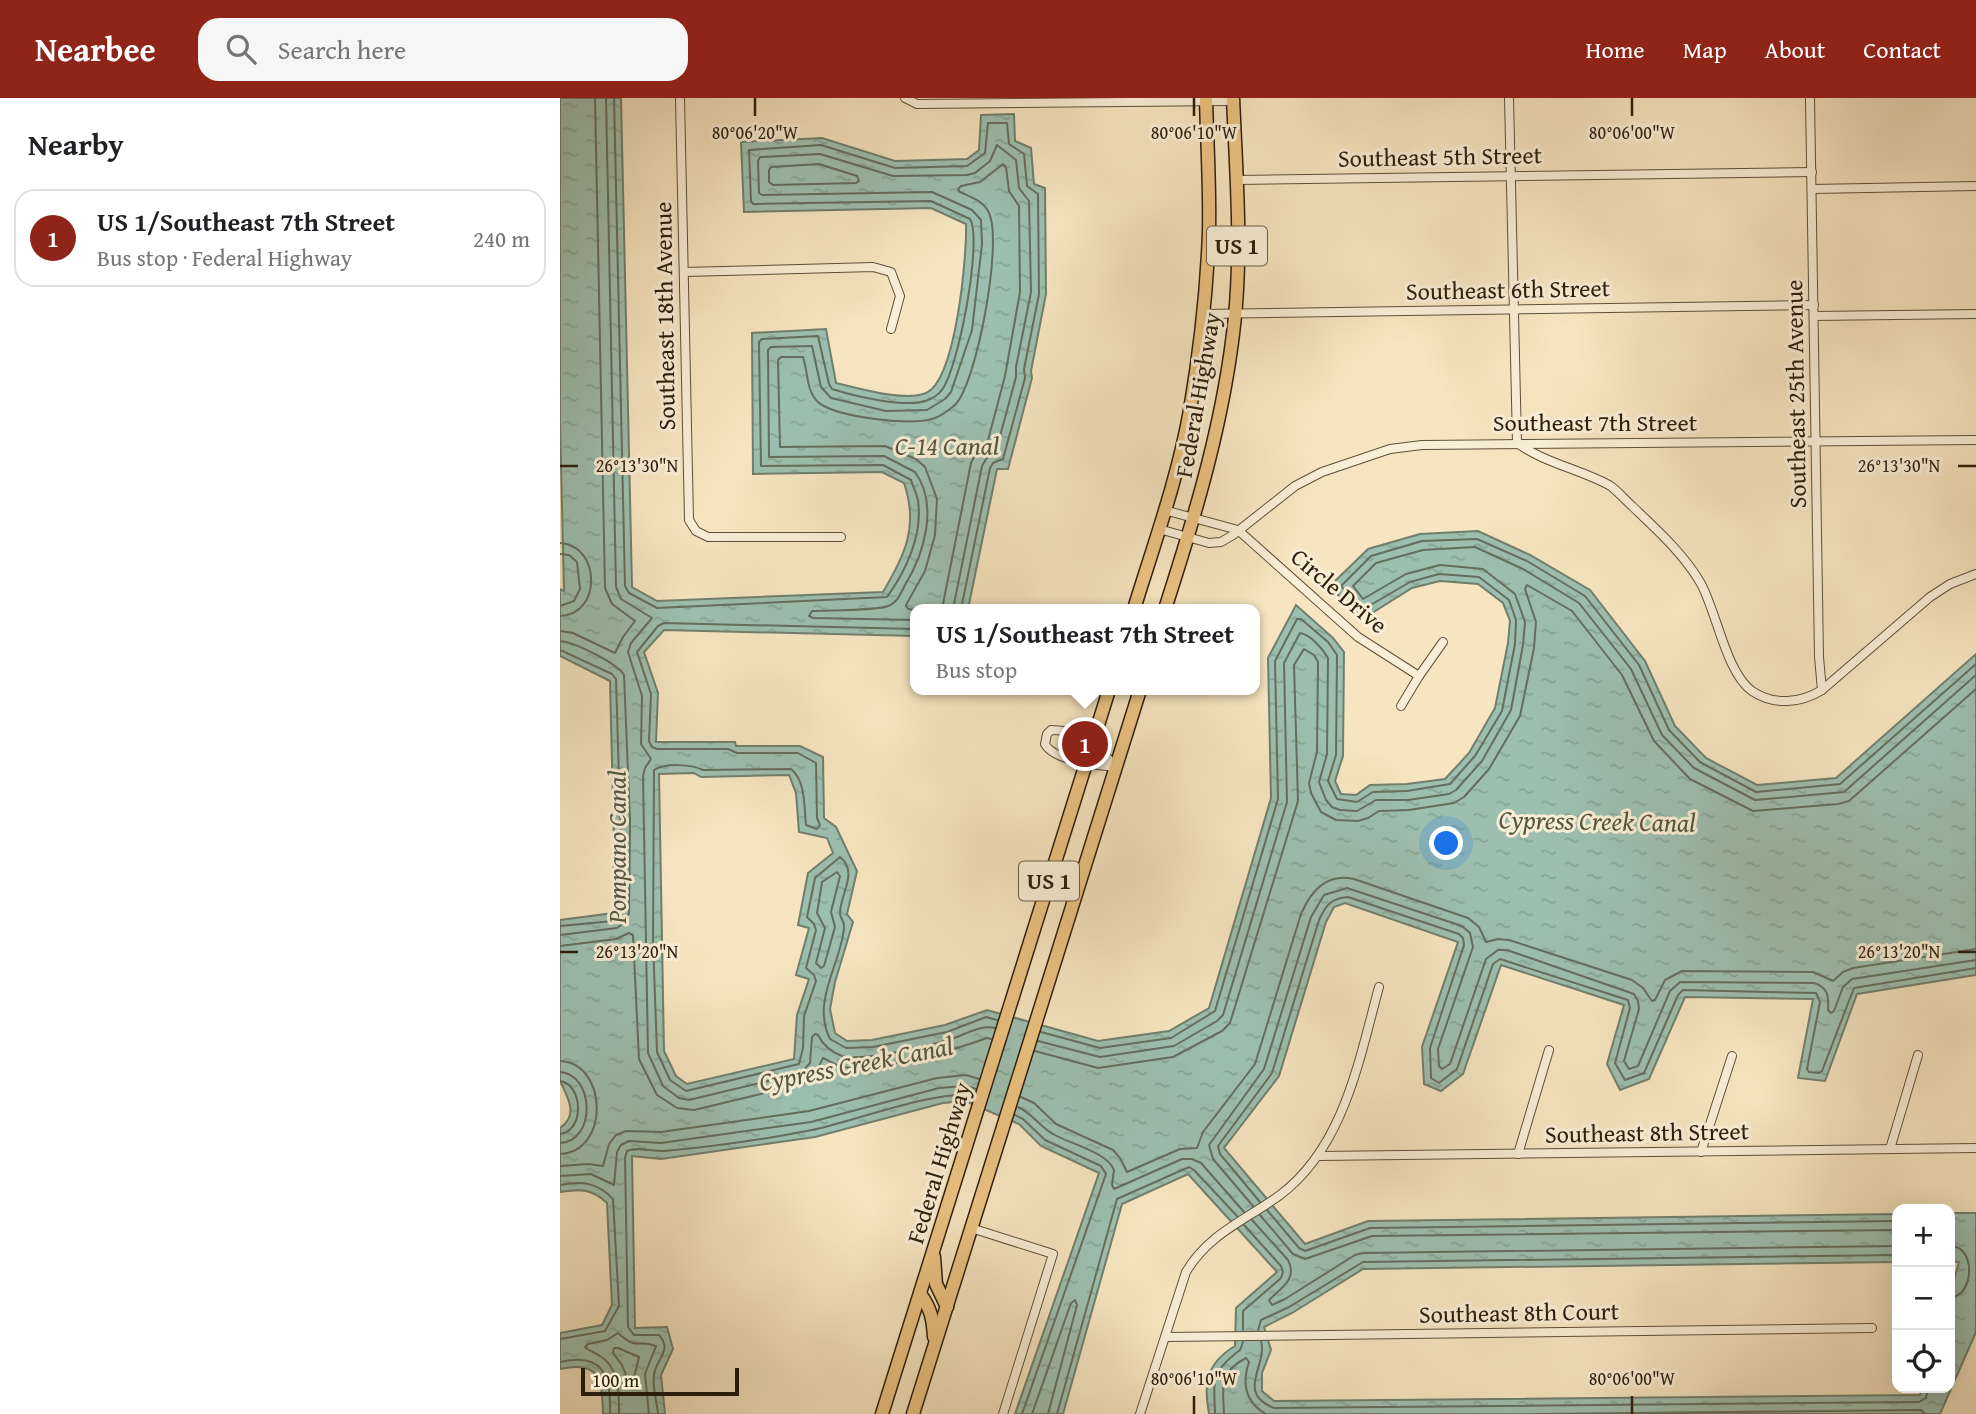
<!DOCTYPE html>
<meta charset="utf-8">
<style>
body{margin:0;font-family:"Gentium Book Plus",serif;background:#f6f6f6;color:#202124}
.controls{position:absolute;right:21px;bottom:21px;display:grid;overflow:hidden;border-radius:14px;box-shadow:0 7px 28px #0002}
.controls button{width:63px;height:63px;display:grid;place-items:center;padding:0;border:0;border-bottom:2px solid #e0e0e0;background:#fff;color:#202124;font:35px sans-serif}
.scale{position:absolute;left:21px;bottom:18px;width:158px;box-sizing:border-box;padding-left:7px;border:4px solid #2c1e0b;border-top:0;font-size:19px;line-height:24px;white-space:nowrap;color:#2c1e0b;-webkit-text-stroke:5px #f9eed6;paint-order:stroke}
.you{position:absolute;left:887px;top:746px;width:24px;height:24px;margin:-18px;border:5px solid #fff;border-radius:50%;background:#1a73e8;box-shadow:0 0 0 10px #1a73e833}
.badge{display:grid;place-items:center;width:46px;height:46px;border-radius:50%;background:#8f2418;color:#fff;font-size:23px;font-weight:700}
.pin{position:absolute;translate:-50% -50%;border:4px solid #fff;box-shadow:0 2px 7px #0006}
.popup{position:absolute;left:350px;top:506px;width:350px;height:91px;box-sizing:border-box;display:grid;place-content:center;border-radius:14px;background:#fff;filter:drop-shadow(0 2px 5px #0005);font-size:23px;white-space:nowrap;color:#757577}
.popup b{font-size:26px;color:#202124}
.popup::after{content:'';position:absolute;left:50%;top:100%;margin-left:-14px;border:14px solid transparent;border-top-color:#fff}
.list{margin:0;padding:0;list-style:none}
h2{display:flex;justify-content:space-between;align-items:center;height:91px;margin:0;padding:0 28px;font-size:30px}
h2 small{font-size:23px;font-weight:400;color:#757577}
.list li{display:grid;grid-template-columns:46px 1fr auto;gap:21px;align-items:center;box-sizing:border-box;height:98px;margin:0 14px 14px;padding:0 14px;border:2px solid #e0e0e0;border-radius:21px}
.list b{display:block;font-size:26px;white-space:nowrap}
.list p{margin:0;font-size:23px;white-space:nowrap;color:#757577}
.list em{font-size:23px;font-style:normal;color:#757577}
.icon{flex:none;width:38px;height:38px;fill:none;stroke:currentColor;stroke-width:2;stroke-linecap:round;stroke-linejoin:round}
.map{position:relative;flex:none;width:1416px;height:1316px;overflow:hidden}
header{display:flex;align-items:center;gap:42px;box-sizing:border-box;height:98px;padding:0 35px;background:#8f2418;color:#fff}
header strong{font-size:33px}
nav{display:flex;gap:38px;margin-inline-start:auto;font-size:24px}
.search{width:490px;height:63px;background:#f6f6f6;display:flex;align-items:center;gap:18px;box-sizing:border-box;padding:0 24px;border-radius:21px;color:#757577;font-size:26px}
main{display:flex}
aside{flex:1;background:#fff}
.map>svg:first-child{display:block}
</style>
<header>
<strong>Nearbee</strong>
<div class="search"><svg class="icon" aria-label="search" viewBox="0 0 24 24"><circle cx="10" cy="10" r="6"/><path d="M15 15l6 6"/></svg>Search here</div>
<nav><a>Home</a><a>Map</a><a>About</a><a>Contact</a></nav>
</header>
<main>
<aside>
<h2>Nearby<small></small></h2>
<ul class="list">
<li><span class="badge">1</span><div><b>US 1/Southeast 7th Street</b><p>Bus stop · Federal Highway</p></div><em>240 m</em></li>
</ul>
</aside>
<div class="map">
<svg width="1416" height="1316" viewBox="0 0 1416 1316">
<defs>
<pattern id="water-ripples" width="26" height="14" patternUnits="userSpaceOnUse" patternTransform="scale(1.75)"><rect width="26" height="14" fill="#9dbfaf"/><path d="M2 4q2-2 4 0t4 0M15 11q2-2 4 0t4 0" fill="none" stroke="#87a495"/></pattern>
</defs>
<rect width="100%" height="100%" fill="#f6e5c0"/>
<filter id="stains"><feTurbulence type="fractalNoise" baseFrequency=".00286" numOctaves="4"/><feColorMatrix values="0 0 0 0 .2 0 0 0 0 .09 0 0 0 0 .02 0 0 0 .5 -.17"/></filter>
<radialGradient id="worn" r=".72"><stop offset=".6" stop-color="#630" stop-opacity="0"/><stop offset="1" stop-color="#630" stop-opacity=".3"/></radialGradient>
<path fill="url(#water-ripples)" stroke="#707f6d" stroke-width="2" fill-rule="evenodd" d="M0,0H61L72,489L97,503L323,494C345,456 359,429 344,385L322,374L193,376L192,235L266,231L276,285C298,290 345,304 366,295C396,282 407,158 406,126L371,110L184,114L181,44L262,40L335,63L407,61L419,52L421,17L454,16L455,43L471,50L474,86L485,90L486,196L471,273L472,280L448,371H437L408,511H355V538L104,532L84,554L98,595L96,644H175L176,648H240L263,659L264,720L276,729L297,773L287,816L293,824L275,884L270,911L275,935L287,943L312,942L385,927L427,912L538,943L609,933L649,910L711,700L708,560L736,507L773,540L784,554L783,658L775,683L781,696L796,697L810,687L847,686L885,681L909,655L935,610L948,545L950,523L943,505L918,486L880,483L852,490L801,522L770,488L808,451L860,436L918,433L970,457L1030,492L1085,563L1115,628L1146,660L1197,687L1276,680L1416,556V877L1297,896L1265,983L1238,980L1253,901L1125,899L1089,981L1060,992L1047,966L1064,907L941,867L903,976L881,993L864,986L862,949L898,844L785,805L774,809L766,824L719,978L664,1050L745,1146L808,1123L1337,1116V1164L803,1171L732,1215L704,1229L711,1252L702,1275V1293L714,1303L1360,1297L1362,1290H1390V1195L1399,1164L1390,1163V1115H1416V1234L1380,1316H649C643,1284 647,1265 675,1248L676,1210L717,1174L628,1076L562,1106L503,1316H455L539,1075L481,1048L459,1026L405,1003L383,1005L255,1039L101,1061L72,1058L75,1230L107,1229L113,1251L101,1277L105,1316H43C42,1282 41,1262 0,1271V1235L42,1227L52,1207L47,1105C31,1090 20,1091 0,1094V1030C19,1017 8,1000 0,983V822L53,815L54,746L50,583L0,558V491L4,493L0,323ZM134,675L141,679L229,677L236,695L239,734L267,740L273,755L248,775L238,827L249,830L236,877L249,881L237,917L234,961L127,986L116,978L104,953L99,676Z"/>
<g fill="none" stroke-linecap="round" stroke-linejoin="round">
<g stroke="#646e5d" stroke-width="2">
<path d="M46,0L56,489L61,501L92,520L71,545L68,554L82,598L81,646L91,661L85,670L83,678L88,955L103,988L119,1000L129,1002L241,975L250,965L252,939L255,936L258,937C263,947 271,954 282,958C300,964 368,948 388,942C403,938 420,926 435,930"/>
<path d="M54,0L65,488L69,495L97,510L327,499C346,473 363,436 358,403C357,396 353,389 351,382L323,367L201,368L199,244L202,241L258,238L269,286L272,291C294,298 347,311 368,302C372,301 379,296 381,293C398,274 423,141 410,121L371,103L193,106L191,103L189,52L261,47L335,70L407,68L425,55L428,25H447L449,46L464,56L467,88L478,96L479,196L464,271L465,280L443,361L433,365L430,370L401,511"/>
<path d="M259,66L297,78L299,83L296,85L213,87L209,84V72L211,69Z"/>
<path d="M0,445C41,447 42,517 0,518"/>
<path d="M0,456L9,457L17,464L20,491L14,503L0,508"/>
<path d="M355,512L348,511L346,507L365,473L375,437L377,401L365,369L356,361L325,348L220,349L218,262L221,259H243C248,273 246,293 258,304C274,319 351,328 372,321C380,319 389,312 395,307C417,285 443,143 429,115C424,103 411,99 400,94L398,91L401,88L420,84L443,66L446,69L449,93L459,108L460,194L445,278L427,346L416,355L411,365L382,511"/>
<path d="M355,522L253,520L249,518L252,513C268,512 316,513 328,508C337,505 341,495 345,487C364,456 379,407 355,374L324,358L209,359L208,252L211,249L252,248L261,289L271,300L326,313L367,312L385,301L391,294L412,232L422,146L421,122L412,112L372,94L202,97L199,95L198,63L200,59L260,56L333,78L407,77L415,75L430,63L437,47L456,62L459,90L469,103L471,194L456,269V279L436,353L426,361L422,368L393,511"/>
<path d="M355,531L104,525L98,528L77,554L91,596L89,643L92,649L97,651H168L177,655H238L256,665L257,720L260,727L257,731L246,727C244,709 246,683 231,671L143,672C131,666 105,665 94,672L93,844L97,954L110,982L126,993L239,966L243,950L244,918L256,883L254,877L246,870L256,832L254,826L247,819L255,780L280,759C299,774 280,796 280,815C280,821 285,823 284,830C281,866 251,903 270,941L286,950L313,949L387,934L426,919L437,922"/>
<path d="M0,533L13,535L55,555L63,539L75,523L52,506L45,490L35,0"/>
<path d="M0,543C14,544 57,565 64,577L70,723L69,815L65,824L57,830L0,837"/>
<path d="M0,552L52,576L56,581L61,746L58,819L53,823L0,828"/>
<path d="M277,774L280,778L271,814L275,829L264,868L261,870L256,865L265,830L257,815L262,784Z"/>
<path d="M0,848L56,841L69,835L73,837L79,961L97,997L117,1010L134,1012L243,986L254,978L263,960C270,963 276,968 283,969C317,975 394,952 427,940L431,941"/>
<path d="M481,934L540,950L611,940L655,913L718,701L715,563L737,521H741L768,544L777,557L776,657L768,683L777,701L797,704L813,694L847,693L890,686L915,658L942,613L955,546L956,522L949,502L919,479L879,476L850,484L802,512L781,488L811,458L862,443L917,441L967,463L1025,498L1079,567L1109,632L1140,664L1196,694L1280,686L1416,566"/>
<path d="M478,943L540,959L614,948L657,923L663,917L727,704L724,565L740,535C751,537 762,550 768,560L767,656L759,684L766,702L772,709L780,712L797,713L816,702H848L889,696L896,692L922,663L951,612L963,547L965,524L955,496L923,471L880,467L846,476L803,501L793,488L816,465L863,452L915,449L963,471L1019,505L1071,571L1102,637L1134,670L1195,702L1284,694L1416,577"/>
<path d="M475,953L538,970L613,959L662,933L670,925L738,703L734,567L744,551L754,557L758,564L757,654L749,685L751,695L761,714L776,722L798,723L808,720L819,713L849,712L894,705L904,699L929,671L960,618L974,550L976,524L965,491L967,487L1012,513L1062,577L1094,643L1130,681L1193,713L1278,706L1289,703L1416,591"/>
<path d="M0,963C48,965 50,1054 0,1056"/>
<path d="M0,974C34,976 37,1043 0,1045"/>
<path d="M0,983C23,986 25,1033 0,1036"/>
<path d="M461,999L474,1005L496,1026L553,1052L560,1060L567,1074L620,1051L637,1050L643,1034L695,966L741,816C751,793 766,775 794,781L908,820L919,829L926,844L938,841L949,842L1072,882L1083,890L1092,903L1095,902L1105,882L1122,873L1253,874L1273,883L1283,874L1293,870L1416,851"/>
<path d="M458,1009C472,1015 480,1029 493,1036C510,1046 547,1054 554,1072L552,1087L554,1091L622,1061H632L641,1065L684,1114"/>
<path d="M455,1017L463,1021L485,1042L541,1068L546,1076L462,1316"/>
<path d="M0,1068L28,1066L43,1068L49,1046L56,1037L66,1033L101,1034L249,1013L377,980L406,977L419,981"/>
<path d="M0,1078L31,1076L54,1087L57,1054L61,1047L69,1043L101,1045L251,1024L379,990L406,988L416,991"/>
<path d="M0,1087C22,1083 37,1084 53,1101L59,1208L45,1233L0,1241"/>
<path d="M700,1104L660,1056L658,1048L712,975L759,822C766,807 771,800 788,799L899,836L903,840L904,847L870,950L871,980L879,985L897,971L933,866L940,861L1068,902L1070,910L1055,965L1065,982L1084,975L1118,897L1123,892L1256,895L1260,904L1247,971L1249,974L1259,975L1262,973L1294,890L1416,870"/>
<path d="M693,1108L653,1061L649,1047L704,971L751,819L764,797L787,790L902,828L910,835L913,849L878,951L879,968L882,971L890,966L926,861L938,852H947L1074,896L1078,903L1079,911L1064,963L1069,971L1078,968L1110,893L1120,884L1254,885C1268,889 1269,899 1268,912L1271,915L1274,913L1283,889L1292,881L1416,862"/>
<path d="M707,1112L739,1150L745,1153L810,1130L1337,1123"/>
<path d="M700,1117L733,1156L745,1161L812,1138L1337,1132"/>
<path d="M692,1122L728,1162C738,1181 721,1190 709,1202L712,1207L725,1201L795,1157L803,1155L1337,1148"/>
<path d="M1390,1148C1416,1147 1415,1198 1390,1200"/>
<path d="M683,1232V1213L721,1180L723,1174L721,1168L684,1127"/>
<path d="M698,1232L701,1222L729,1209L803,1164L1337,1157"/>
<path d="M701,1243C708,1267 675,1295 714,1310L1359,1304L1366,1300L1368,1290"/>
<path d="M54,1250H58L79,1259L73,1284L68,1282L62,1267L53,1255Z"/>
<path d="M0,1264C44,1254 51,1278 50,1316"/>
<path d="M59,1316C59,1295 60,1270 40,1258C34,1254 29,1253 25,1249L28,1246L47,1242L58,1235C78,1253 77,1241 96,1248L85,1276L89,1316"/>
<path d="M98,1316C97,1304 92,1289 94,1277C96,1261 113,1252 99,1237H74L68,1229L65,1060L67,1053C78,1048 92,1054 104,1053C151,1049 206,1041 252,1032C285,1026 388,988 413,999"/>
<path d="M472,1316L511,1205L515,1202L517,1207L488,1316"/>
<path d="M497,1316L557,1101L629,1069L634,1072L677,1118"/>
<path d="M655,1316C654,1280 650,1275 680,1252L683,1244"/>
<path d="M664,1316C663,1288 658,1275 686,1260L689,1264C682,1285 685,1304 706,1316"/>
<path d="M975,1316L1361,1312L1365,1316"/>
</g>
<defs>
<g id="street">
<path d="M120,0L129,422L136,433L148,439H281"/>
<path d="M345,0L357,6L673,3"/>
<path d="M949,0L957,345"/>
<path d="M1250,0L1259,559L1262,592"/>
<path d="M676,82L1252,74"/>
<path d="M1252,91L1416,88"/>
<path d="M124,174L313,169L331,174L340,198L331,231"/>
<path d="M643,216L1254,207"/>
<path d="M1254,218L1416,216"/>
<path d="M957,345C985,365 1019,371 1049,387C1057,392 1065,402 1072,408C1096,431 1123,455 1140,484C1156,511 1166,575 1192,593C1214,608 1241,605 1262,592L1370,499L1390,486L1416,476"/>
<path d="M604,412L678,432L798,539L859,578L883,544"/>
<path d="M599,431L649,445L661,444L673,437L735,388L762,374L830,351L862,347L1416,342"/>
<path d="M841,608L859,578"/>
<path d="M491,632C522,632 537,648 556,669C537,667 494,663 485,646L487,636Z"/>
<path d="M1330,1051L1358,957"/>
<path d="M1141,1054L1172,958"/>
<path d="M958,1056L989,952"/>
<path d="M759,1058L1416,1050"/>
<path d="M411,1130L493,1156L443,1316"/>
<path d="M606,1239L1312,1230"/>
<path d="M580,1316L626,1174C648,1136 686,1122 720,1097C784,1049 799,962 819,889"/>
</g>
<g id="primary">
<path d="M574,511C594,446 618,380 630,312C640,253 647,192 649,133C650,89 647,44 646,0"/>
<path d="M605,511C636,415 665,319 675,218C682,146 676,72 673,0"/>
<path d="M374,1159L376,1186L387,1209"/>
<path d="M360,1196C371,1210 373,1222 374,1239"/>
<path d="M322,1316L549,592"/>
<path d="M353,1316L580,592"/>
</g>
</defs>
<use href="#street" stroke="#5e5038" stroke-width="10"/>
<use href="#primary" stroke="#2c1e0b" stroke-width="15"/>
<use href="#street" stroke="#f9eed6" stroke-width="8"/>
<use href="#primary" stroke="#ebc280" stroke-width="12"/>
</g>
<path fill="none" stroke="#2c1e0b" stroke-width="2.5" d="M195,0V18M634,0V18M1072,0V18M0,368H18M1398,368H1416M0,854H18M1398,854H1416M634,1298V1316M1072,1298V1316"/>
<g text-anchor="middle" stroke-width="6" stroke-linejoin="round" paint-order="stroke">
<g fill="#f9eed6" stroke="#6a5c48" stroke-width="2">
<rect x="647" y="128.5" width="60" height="39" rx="5"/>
<rect x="459" y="763.5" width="60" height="39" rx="5"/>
</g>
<g font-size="23" font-weight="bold" fill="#2c1e0b">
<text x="677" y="156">US 1</text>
<text x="489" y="791">US 1</text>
</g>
<g font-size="24" fill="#2c1e0b" stroke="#f9eed6">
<text transform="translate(880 59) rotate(-1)" y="8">Southeast 5th Street</text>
<text transform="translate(948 192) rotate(-1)" y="8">Southeast 6th Street</text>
<text transform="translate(105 218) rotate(-91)" y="8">Southeast 18th Avenue</text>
<text transform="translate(1236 296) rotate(-91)" y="8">Southeast 25th Avenue</text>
<text transform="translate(638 297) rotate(-80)" y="8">Federal Highway</text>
<text x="1035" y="333">Southeast 7th Street</text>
<text transform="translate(779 493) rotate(40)" y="8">Circle Drive</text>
<text transform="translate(1087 1035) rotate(-1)" y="8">Southeast 8th Street</text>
<text transform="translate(379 1065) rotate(-73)" y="8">Federal Highway</text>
<text transform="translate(959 1215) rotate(-1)" y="8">Southeast 8th Court</text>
</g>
<g font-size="26" font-style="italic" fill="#545644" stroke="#f9eed6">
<text x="387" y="357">C-14 Canal</text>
<text transform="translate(1037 723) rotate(1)" y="9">Cypress Creek Canal</text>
<text transform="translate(57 749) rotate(-90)" y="9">Pompano Canal</text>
<text transform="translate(296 966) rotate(-11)" y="9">Cypress Creek Canal</text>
</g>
</g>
<g font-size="18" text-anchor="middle" fill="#2c1e0b" stroke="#f9eed6" stroke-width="6" stroke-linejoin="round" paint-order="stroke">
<text x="195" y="41">80°06'20"W</text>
<text x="634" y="41">80°06'10"W</text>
<text x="1072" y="41">80°06'00"W</text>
<text x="77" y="374">26°13'30"N</text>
<text x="1339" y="374">26°13'30"N</text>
<text x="77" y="860">26°13'20"N</text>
<text x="1339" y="860">26°13'20"N</text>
<text x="634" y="1287">80°06'10"W</text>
<text x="1072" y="1287">80°06'00"W</text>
</g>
<rect width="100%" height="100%" filter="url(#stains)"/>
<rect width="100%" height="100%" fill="url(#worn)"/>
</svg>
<div class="controls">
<button>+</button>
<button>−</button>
<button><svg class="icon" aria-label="locate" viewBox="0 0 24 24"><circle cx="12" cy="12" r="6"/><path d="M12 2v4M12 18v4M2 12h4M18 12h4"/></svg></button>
</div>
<div class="scale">100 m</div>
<div class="you"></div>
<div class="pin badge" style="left:525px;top:646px">1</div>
<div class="popup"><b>US 1/Southeast 7th Street</b>Bus stop</div>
</div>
</main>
